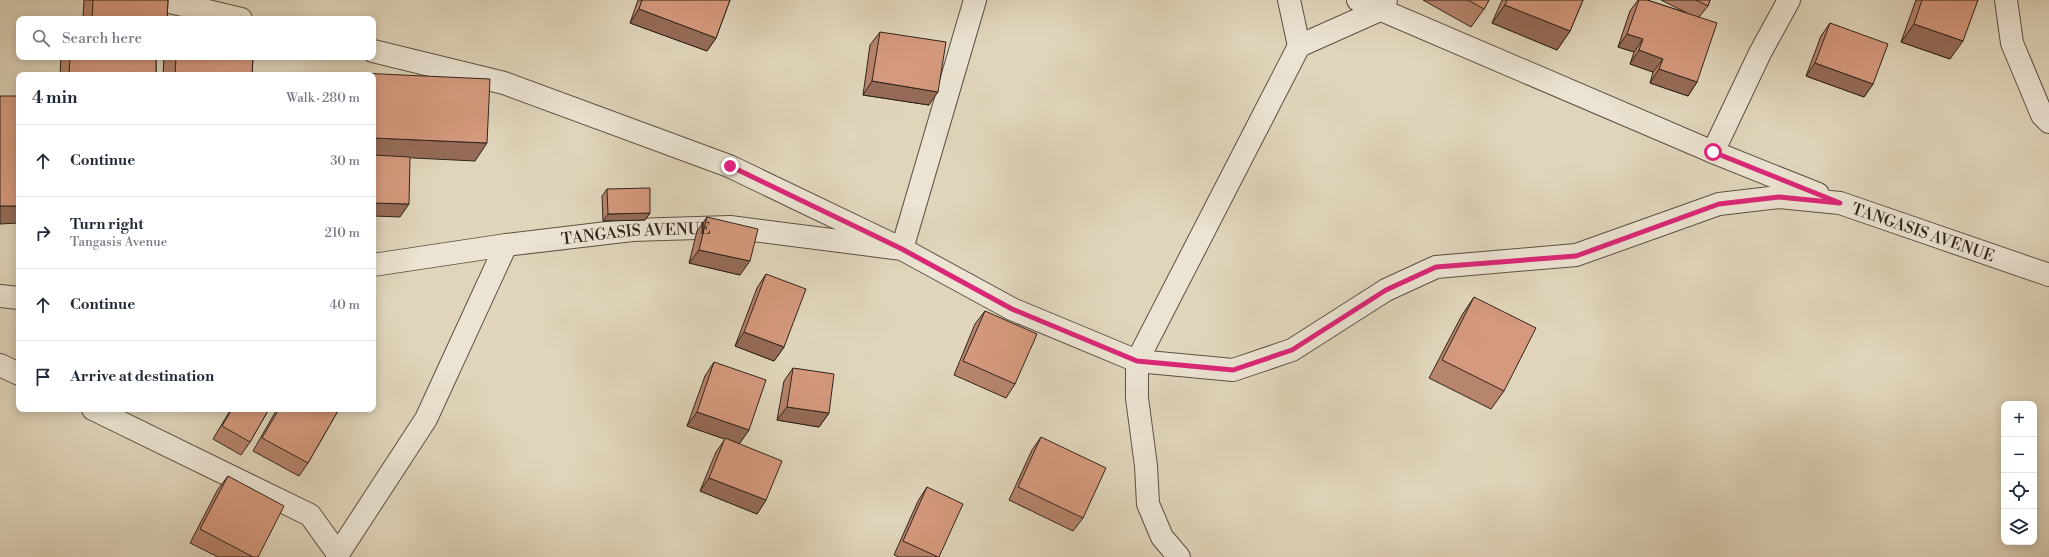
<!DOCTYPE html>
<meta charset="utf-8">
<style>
body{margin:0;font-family:"Libre Bodoni",serif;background:#f2f2f3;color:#1f2937}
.controls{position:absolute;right:12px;bottom:12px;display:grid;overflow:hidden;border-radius:8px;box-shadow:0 2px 10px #0003}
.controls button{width:36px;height:36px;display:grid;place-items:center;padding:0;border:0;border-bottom:1px solid #e0e1e3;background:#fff;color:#1f2937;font:20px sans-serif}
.stop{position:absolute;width:12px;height:12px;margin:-9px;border:3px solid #db2777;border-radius:50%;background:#fff}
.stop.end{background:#db2777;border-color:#fff;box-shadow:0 1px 4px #0008}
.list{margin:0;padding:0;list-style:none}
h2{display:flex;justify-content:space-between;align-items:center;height:52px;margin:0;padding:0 16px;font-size:17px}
h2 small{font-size:13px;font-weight:400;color:#747a83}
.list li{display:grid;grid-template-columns:26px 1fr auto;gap:12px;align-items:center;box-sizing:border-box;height:72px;padding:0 16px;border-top:1px solid #e0e1e3}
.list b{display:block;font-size:15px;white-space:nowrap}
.list p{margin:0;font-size:13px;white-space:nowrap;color:#747a83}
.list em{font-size:13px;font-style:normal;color:#747a83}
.icon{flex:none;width:22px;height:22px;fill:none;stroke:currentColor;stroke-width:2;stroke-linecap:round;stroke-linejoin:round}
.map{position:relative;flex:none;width:2049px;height:557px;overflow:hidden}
.search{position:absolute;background:#fff;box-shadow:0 2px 10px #0003;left:16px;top:16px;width:360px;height:44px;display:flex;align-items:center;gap:10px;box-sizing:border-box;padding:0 14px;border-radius:8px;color:#747a83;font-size:15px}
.panel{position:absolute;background:#fff;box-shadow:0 2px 10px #0003;left:16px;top:72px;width:360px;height:340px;border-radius:8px}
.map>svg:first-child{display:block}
</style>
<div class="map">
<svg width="2049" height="557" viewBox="0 0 2049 557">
<rect width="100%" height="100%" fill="#e0d5bb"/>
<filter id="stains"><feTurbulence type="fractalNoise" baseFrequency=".005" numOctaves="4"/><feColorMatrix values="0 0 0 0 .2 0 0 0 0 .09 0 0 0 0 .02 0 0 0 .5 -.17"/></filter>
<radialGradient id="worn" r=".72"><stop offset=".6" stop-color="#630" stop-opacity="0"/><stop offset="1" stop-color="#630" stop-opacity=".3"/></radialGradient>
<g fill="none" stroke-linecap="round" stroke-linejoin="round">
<defs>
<g id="minor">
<path d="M162,0L241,19"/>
<path d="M1289,0L1299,46"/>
<path d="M1358,0L1713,152L1818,194"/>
<path d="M2006,0L2012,43L2042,115L2049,122"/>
<path d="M373,51L504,83L729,166L902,249L975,0"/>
<path d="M1713,152L1760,53L1789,0"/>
<path id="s1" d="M373,265L506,245L632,230L730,227L902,249L1012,309L1137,361L1233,370L1292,350L1386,290L1436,267L1576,255L1719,204L1779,197L1840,203L2049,275"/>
<path d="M0,296L19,298"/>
<path d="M0,365L19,374"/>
<path d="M93,409L310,515L338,554L337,557"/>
<path d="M338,554L426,419L506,245"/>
<path d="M1179,557L1162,537L1148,504L1146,466L1137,398V361L1299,46L1382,9L1386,0"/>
</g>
</defs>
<use href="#minor" stroke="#5d5043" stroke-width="24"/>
<use href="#minor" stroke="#ebe4d3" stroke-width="22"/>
</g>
<g fill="#b7846c" stroke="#31231b">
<path d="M84,0H168L167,19H83Z"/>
<path d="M638,0H730L716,38L707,51L630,23Z"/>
<path d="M1423,0H1489L1484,9L1471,27Z"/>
<path d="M1502,0H1583L1570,31L1557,50L1492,23Z"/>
<path d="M1638,0H1647L1687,13L1661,0H1710L1708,6L1699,17L1697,82L1688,96L1650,83L1653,72L1630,64L1634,52L1618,47L1630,11Z"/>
<path d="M1916,0H1978L1950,59L1901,42Z"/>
<path d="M1830,23L1873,84L1864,97L1806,76L1821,36Z"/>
<path d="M880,32L929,105L863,95L870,45Z"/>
<path d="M61,57H156V75H60Z"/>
<path d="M164,57H253L252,75H163Z"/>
<path d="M607,189L650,213L645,220L603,221L602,196Z"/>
<path d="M707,217L740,275L689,263L697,231Z"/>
<path d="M766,274L784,347L774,361L735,346L757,288Z"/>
<path d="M1474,297L1504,391L1491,409L1429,378L1462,315Z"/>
<path d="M985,311L1015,384L1006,398L954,375L975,324Z"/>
<path d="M714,362L749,430L739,444L766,500L757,514L700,491L716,452L725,439L687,426L705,376Z"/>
<path d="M793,368L829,413L819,427L777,420L784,381Z"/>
<path d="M231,409H269L250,442L241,455L213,439Z"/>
<path d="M277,409H339L308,463L299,476L253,451Z"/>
<path d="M1041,437L1083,518L1073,531L1009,500L1032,450Z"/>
<path d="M228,476L258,557H218L190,543L218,489Z"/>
<path d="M927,487L939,557H899L894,555L918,501Z"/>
</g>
<g fill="#956b58" stroke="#31231b">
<path d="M1505,5L1570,31L1557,50L1492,23Z"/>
<path d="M639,9L716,38L707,51L630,23Z"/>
<path d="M1914,24L1963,41L1950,59L1901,42Z"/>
<path d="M1627,34L1643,39L1634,52L1618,47Z"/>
<path d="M1639,50L1663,59L1653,72L1630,64Z"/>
<path d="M1815,63L1873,84L1864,97L1806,76Z"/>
<path d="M1659,69L1697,82L1688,96L1650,83Z"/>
<path d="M872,81L938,92L929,105L863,95Z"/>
<path d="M373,138L487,143L475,161L373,156Z"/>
<path d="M373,203L409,204L400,217L373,216Z"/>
<path d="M0,206H19V223L0,224Z"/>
<path d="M650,213L645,220L603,221L608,214Z"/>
<path d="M699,250L750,261L740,275L689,263Z"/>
<path d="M744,332L784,347L774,361L735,346Z"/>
<path d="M787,407L829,413L819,427L777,420Z"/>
<path d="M697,412L749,430L739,444L687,426Z"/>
<path d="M709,478L766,500L757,514L700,491Z"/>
</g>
<g fill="#d5997d" stroke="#31231b">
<path d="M93,0H168L167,19H92Z"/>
<path d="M642,0H730L716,38L639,9Z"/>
<path d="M1468,0H1489L1484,9Z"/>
<path d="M1507,0H1583L1570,31L1505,5Z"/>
<path d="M1639,0H1647L1717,23L1697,82L1659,69L1663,59L1639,50L1643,39L1627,34Z"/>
<path d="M1696,0H1710L1708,6Z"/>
<path d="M1922,0H1978L1963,41L1914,24Z"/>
<path d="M1830,23L1888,44L1873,84L1815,63Z"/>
<path d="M880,32L946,42L938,92L872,81Z"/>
<path d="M70,57H156V75H69Z"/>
<path d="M176,57H253L252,75H175Z"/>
<path d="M359,73L490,79L487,143L373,138V75H359Z"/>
<rect x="0" y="96" width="19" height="110"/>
<path d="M373,155L410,157L409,204L373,203Z"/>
<path d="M650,188V213L608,214L607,189Z"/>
<path d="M707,217L758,229L750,261L699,250Z"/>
<path d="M766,274L806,289L784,347L744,332Z"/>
<path d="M1474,297L1536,328L1504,391L1442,360Z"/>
<path d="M985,311L1037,334L1015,384L963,361Z"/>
<path d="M714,362L766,380L749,430L697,412Z"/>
<path d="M793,368L834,374L829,413L787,407Z"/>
<path d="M232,409H269L250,442L222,426Z"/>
<path d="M279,409H339L308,463L262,438Z"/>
<path d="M1041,437L1106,468L1083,518L1018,487Z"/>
<path d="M725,438L782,461L766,500L709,478Z"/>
<path d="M228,476L284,506L258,557H253L200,529Z"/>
<path d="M927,487L963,504L939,557H938L903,541Z"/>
</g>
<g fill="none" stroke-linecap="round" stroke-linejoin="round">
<path stroke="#db2777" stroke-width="5" d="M730,166L902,249L1012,309L1137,361L1233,370L1292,350L1386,290L1436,267L1576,256L1719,204L1779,197L1840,203L1713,152"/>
</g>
<g text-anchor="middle" stroke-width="3" stroke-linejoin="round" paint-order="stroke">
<g font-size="16" fill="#31231b" stroke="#ebe4d3">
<text dy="6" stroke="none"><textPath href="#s1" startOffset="1621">TANGASIS AVENUE</textPath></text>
<text dy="6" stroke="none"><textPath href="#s1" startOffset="265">TANGASIS AVENUE</textPath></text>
</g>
</g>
<rect width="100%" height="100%" filter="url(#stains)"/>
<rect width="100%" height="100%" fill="url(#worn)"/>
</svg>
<div class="controls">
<button>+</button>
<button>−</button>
<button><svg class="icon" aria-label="locate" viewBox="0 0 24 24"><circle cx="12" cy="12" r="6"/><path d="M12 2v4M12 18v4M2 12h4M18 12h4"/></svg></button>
<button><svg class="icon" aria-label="layers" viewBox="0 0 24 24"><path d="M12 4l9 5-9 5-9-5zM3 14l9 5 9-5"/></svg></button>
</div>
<div class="stop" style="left:1713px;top:152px"></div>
<div class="stop end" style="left:730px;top:166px"></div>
<div class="search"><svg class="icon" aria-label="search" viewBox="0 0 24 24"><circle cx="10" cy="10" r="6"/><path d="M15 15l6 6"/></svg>Search here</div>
<section class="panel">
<h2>4 min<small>Walk · 280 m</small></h2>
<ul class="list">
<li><svg class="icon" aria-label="ahead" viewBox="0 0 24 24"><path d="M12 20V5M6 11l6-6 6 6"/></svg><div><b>Continue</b></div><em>30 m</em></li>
<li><svg class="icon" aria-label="right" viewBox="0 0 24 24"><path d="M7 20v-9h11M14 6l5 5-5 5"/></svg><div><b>Turn right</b><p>Tangasis Avenue</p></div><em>210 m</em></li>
<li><svg class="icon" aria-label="ahead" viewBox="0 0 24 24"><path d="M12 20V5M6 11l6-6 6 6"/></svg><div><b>Continue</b></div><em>40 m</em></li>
<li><svg class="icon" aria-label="arrive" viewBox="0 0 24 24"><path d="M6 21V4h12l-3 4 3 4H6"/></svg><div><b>Arrive at destination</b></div></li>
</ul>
</section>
</div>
